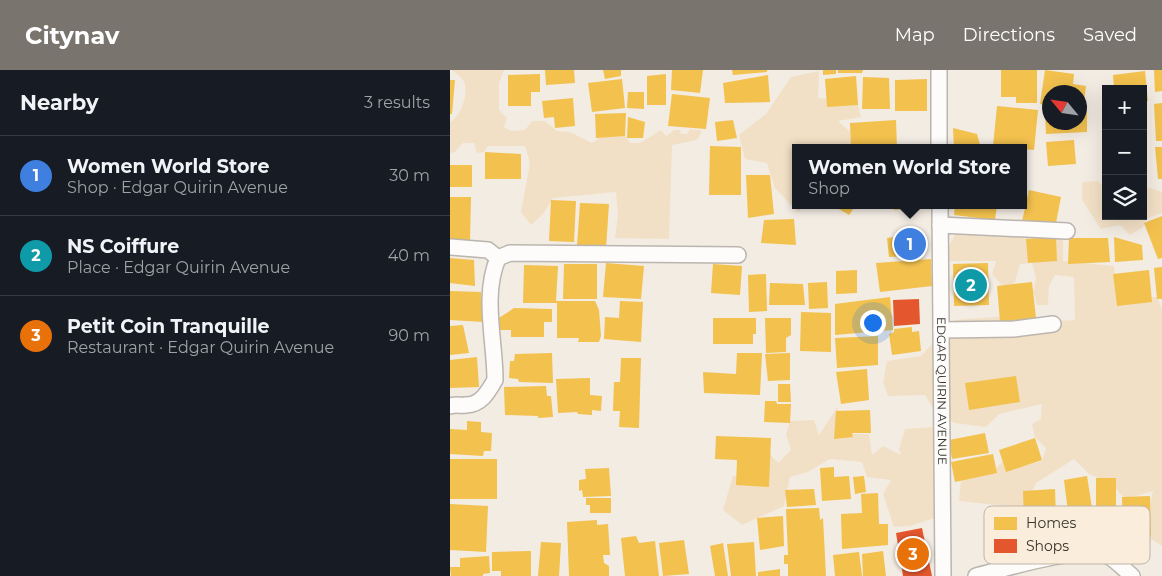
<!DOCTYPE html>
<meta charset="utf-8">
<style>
body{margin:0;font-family:Montserrat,sans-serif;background:#20242c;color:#f1f3f6}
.controls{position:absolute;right:15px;top:15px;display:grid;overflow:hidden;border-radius:0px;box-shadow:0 5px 20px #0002}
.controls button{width:45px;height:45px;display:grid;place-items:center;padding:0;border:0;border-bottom:1px solid #363941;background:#171b24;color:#f1f3f6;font:25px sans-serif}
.compass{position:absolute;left:592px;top:15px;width:45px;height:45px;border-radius:50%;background:#171b24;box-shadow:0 5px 20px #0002;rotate:299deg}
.you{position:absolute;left:422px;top:252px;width:18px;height:18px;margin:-12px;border:4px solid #fff;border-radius:50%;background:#1a73e8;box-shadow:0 0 0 8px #1a73e833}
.badge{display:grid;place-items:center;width:32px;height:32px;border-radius:50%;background:#79746d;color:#fff;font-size:16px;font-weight:700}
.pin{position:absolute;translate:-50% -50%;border:2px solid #fff;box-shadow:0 1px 5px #0006}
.popup{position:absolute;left:342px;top:74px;width:235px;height:65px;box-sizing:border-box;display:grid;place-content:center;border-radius:0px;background:#171b24;filter:drop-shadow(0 1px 4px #0005);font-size:16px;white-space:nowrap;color:#9ea1a6}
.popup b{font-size:19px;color:#f1f3f6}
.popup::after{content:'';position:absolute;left:50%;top:100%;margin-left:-10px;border:10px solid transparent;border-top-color:#171b24}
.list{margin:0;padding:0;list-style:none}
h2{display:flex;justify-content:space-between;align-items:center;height:65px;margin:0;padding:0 20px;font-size:21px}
h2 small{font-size:16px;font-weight:400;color:#9ea1a6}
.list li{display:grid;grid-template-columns:32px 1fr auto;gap:15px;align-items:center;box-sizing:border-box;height:80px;padding:0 20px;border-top:1px solid #363941}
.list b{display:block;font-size:19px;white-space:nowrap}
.list p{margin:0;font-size:16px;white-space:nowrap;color:#9ea1a6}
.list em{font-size:16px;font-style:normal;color:#9ea1a6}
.icon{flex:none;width:28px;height:28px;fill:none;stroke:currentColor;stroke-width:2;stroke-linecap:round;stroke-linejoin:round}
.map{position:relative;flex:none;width:712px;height:506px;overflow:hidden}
header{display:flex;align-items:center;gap:30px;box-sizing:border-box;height:70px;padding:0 25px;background:#79746d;color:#fff}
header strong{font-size:24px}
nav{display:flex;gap:28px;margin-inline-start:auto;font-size:18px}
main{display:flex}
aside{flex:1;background:#171b24}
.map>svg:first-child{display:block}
</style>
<header>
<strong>Citynav</strong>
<nav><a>Map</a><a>Directions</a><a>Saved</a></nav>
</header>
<main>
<aside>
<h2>Nearby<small>3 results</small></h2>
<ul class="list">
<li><span class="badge" style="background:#3f7fe0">1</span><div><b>Women World Store</b><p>Shop · Edgar Quirin Avenue</p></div><em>30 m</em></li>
<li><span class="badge" style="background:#0f9aa8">2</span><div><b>NS Coiffure</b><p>Place · Edgar Quirin Avenue</p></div><em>40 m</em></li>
<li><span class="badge" style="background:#e8710a">3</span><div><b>Petit Coin Tranquille</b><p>Restaurant · Edgar Quirin Avenue</p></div><em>90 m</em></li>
</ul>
</aside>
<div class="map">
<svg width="712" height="506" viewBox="0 0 712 506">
<rect width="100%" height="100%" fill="#f3ece3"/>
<g fill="#f2e0c6">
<path d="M2,0H54L49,13V40L57,48L54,57L61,61L75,60L82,51H95L107,61L120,62L142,73L155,64L173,62L180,73H190L211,60L216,66L224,60H230L231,64H237L240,59L252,61L247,70L222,75L219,169L165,168L168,146L166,122L103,128L93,144L81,155L71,142L80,93L75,76H38L34,82L27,83L24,73H13L5,82L0,83V52C11,47 19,23 14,12C12,7 5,3 2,0Z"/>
<path d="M369,1L368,28L407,31L411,47L388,51L400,62L402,78H346V135H354L348,142L325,118L317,93L295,89L289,65L316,44L341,7Z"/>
<path d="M648,111L656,119V146H693V119L700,118L712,122V143L696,149L693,157L680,165L670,155L651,159L632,130V112Z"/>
<path d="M506,163L613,165V191L664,196L667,233L686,228L707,227L712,239V476L693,464L703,421L675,429L661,413L639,404L624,389L586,413L575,438L509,431L511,409L542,403L552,392L559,400L592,391L596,378L585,367L582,354L591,349L592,334L549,344L536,357L505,353L485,342L475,325L438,326L433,313L437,291L471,286L505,250L559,246L560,254L625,250L624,207L605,205L599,216L598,235H587L583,222L586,208L582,193L570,194L565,212L555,219L542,204L546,191H499V176Z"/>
<path d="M388,336L387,364H419L422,385L433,376L451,385L449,379L455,359L483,357L495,371L487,447L460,456L444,457L433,424L441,410L417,407L412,392L380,389L358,402L340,407L334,436L292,455L273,440L283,406L309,405L317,381L328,393L341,380L336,365L340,351L364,350L369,365Z"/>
</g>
<g fill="#f2c14e">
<path d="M95,0H124L125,13L96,15Z"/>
<path d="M153,0H171V6L155,9Z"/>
<path d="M222,0H253L250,23L221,20Z"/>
<path d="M282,0H317V2L283,5Z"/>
<path d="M373,0H386V4L373,5Z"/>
<path d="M388,0H413L412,3H388Z"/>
<path d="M551,0H587V33H566V27H551Z"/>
<path d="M595,0L624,4L623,14L636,16L633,40L630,39V22H600V35L590,34Z"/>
<path d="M704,0H712V21L705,22Z"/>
<path d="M695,1L698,31H693V19H664L663,5Z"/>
<path d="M90,4V22H81V36H58V5Z"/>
<path d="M216,4V35H197V6Z"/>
<path d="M318,5L320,32L275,33L273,13Z"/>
<path d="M406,6L408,35L377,37L375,9Z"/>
<path d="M413,7L439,8L440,39H412Z"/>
<path d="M172,9L175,38L142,42L138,13Z"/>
<path d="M477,9V41H445V10Z"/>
<path d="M0,10H5L2,44H0Z"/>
<path d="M178,22H194V39L177,38Z"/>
<path d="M222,24L260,28L256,59L218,56Z"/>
<path d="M123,28L125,56L105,58L104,47L94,48L92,31Z"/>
<path d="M712,33V71H706L704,34Z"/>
<path d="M547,36L588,40L584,80L574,79V78L543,76Z"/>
<path d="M630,41H637V62L596,64L595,43H600V52H630Z"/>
<path d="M176,43L175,66L146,68L145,44Z"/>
<path d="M178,47L195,52L193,68H177Z"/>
<path d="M283,50L287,68L267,71L265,52Z"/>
<path d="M446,50L447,78H401L400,53Z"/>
<path d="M503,58L527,64L531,78H504Z"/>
<path d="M624,70L626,94L598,96L596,72Z"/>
<path d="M260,76L291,77V125H259Z"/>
<path d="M705,77H712V109H708Z"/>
<path d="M35,82L71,84V109H35Z"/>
<rect x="0" y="95" width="22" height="22"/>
<path d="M296,105H320L324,144L298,148Z"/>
<path d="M579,120L611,127L605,158L572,151Z"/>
<path d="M0,127H21L20,171H0Z"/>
<path d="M101,130L126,131L124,172L99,171Z"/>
<path d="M130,133L159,134L156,178L127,176Z"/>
<path d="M382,135H406L399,145Z"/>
<path d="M444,135H475V137L444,140Z"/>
<path d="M505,135H547L545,150L504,145Z"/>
<path d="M712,146V188L708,189L694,153Z"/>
<path d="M344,149L346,175L311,173L314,150Z"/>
<path d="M473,163V185L439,187L437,168Z"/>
<path d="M606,167L607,191L578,193L576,169Z"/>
<path d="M664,167L692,175L693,190L665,192Z"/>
<path d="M619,168H658L660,192L618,194Z"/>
<path d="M0,188L24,190L25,216L0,213Z"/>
<path d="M481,189L482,216L430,222L426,193Z"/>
<path d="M156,193L194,196L191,229L153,227Z"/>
<path d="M538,193L539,235L504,236L503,194Z"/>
<path d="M114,194H147V229H113Z"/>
<path d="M263,194L292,196L290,225L261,223Z"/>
<path d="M74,195L108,196L106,231H145L149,240L151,266L149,272H128L129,268H107V233H73Z"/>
<path d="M712,197V229H707L704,198Z"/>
<path d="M407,200V223L386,224V201Z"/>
<path d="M699,200L702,232L667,236L663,204Z"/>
<path d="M316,204L317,241L299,242L298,205Z"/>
<path d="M377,212L378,238L359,239L358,213Z"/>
<path d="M582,212L586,248L550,252L547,216Z"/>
<path d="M320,213L353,214L355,235H319Z"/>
<path d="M0,221L31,222L33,252L0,250Z"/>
<path d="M440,227L443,260L385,265V234Z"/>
<path d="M170,231L193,232L191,272L154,269L155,247L169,248Z"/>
<path d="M64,238L102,239V252H94V267H61V260H49V248Z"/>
<path d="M351,242L381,243V282L350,281Z"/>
<path d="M263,248H306V264H303V274H263Z"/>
<path d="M315,248H341V265L336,268V282L316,283Z"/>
<path d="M13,255L19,283L0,285V256Z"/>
<path d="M462,257V262L469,261L471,281L442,285L439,264L444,262V259Z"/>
<path d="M428,266V295L387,298L385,268Z"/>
<path d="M102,283L103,313L69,312L68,309L59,308L60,291H64L65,284Z"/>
<path d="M287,283H312L310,325L254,323L253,302L286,304Z"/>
<path d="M340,283V310L318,311L315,284Z"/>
<path d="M27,287L29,317L0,318V290Z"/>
<path d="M171,288H191L189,358L169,357L170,341H163L164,312H170Z"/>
<path d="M417,299L419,330L391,334L386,302Z"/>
<path d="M566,306L570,332L519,340L515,313Z"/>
<path d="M140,308V325L152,326L151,341L142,340V345L128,344L127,342L108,343L106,309Z"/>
<path d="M328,314H340L341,332H328Z"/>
<path d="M96,316L97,326H101L103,347L88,348V346L55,345L54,317Z"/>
<path d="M315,331H326L327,334H341L340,353L314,352Z"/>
<path d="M420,340L421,363H402L403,367L384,369L386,341Z"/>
<path d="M17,351L31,352V362L42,363L41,381H34L33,386L0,384V359L17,360Z"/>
<path d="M535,363L539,383L502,389L499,370Z"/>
<path d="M266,366L321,368L319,417L286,415L287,390L265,389Z"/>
<path d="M585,368L592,390L556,402L549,380Z"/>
<path d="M543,384L547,403L505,412L501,392Z"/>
<rect x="0" y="389" width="47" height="40"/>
<path d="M384,397V407L399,406L401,429L372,431L370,398Z"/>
<path d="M159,398L161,426L133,427L132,420L129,421V410L136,409L135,399Z"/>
<path d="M414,406L416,422L405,424L403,407Z"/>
<path d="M637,406L642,438L618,442L614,410Z"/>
<rect x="646" y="408" width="20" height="44"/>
<path d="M364,419L366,435L337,437L335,420Z"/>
<path d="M605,419L607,478L575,479L573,421Z"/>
<path d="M428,423L429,454H438V475L392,479L391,444L412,443L411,424Z"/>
<path d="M700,426L701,466L673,467L672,427Z"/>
<path d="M136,428H161V443H140V435H136Z"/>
<path d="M0,434L38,436L36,482L0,480Z"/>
<path d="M369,438L370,450L373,448L376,506H338V494H334V485H338L336,439Z"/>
<path d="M333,446L334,476L310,480L307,448Z"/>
<path d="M147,450V455L158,454L160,485H153L154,493L159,496V506H119L117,452Z"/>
<path d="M186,466L189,473L205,471L209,506H175L171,468Z"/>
<path d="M234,470L239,504L213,506L209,473Z"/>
<path d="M91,472L111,473L109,506H88Z"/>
<path d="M304,472L306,506H281L277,474Z"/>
<path d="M273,473L278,506H265L260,476Z"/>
<path d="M81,481V506H51V501H42V482Z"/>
<path d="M433,481L436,506H413L412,484Z"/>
<path d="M409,482L412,506H385L383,485Z"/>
<path d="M39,486L40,503L33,504V506H1L0,497H10V488Z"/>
<path d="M330,499V506H308V502Z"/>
</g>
<g fill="#e4572e">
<path d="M469,229L470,254L444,256L443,230Z"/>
<path d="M472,458L482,506H453L446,463Z"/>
</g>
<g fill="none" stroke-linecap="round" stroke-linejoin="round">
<defs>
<g id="minor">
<path d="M489,0V78"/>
<path id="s1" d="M490,135L493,506"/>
<path d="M490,155L617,161"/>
<path d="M0,177L38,180L48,188"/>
<path d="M491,260L564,259L603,254"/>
<path d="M0,336C6,334 10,336 16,335C31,335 38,322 45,310C45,270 32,226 48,188L60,183L288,185"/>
<path d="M526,506C554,499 634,474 658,486C666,490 675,500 682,506"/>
</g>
</defs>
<use href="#minor" stroke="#bab5ae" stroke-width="18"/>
<use href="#minor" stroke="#fdfcfb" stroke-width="15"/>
</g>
<g text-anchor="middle" stroke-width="5" stroke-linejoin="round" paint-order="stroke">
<g font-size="12" fill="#38342d" stroke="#faeddc">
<text dy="4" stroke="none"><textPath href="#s1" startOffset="186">EDGAR QUIRIN AVENUE</textPath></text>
</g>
</g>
<rect x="534" y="436" width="166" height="58" rx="8" fill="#faeddc" stroke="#c0b6a8" stroke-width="1"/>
<rect x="544" y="447" width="23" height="13" fill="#f2c14e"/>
<rect x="544" y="469" width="23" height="14" fill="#e4572e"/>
<g font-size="14" fill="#38342d">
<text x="576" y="458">Homes</text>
<text x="576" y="481">Shops</text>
</g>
</svg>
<div class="controls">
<button>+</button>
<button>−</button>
<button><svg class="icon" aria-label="layers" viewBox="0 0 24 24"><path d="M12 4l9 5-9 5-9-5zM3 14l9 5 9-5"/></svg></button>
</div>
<svg class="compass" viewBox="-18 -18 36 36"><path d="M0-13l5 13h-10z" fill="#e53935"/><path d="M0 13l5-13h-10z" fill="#9ea1a6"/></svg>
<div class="you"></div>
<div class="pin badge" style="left:460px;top:174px;background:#3f7fe0">1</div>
<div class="popup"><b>Women World Store</b>Shop</div>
<div class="pin badge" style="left:521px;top:215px;background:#0f9aa8">2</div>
<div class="pin badge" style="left:463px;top:484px;background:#e8710a">3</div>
</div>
</main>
